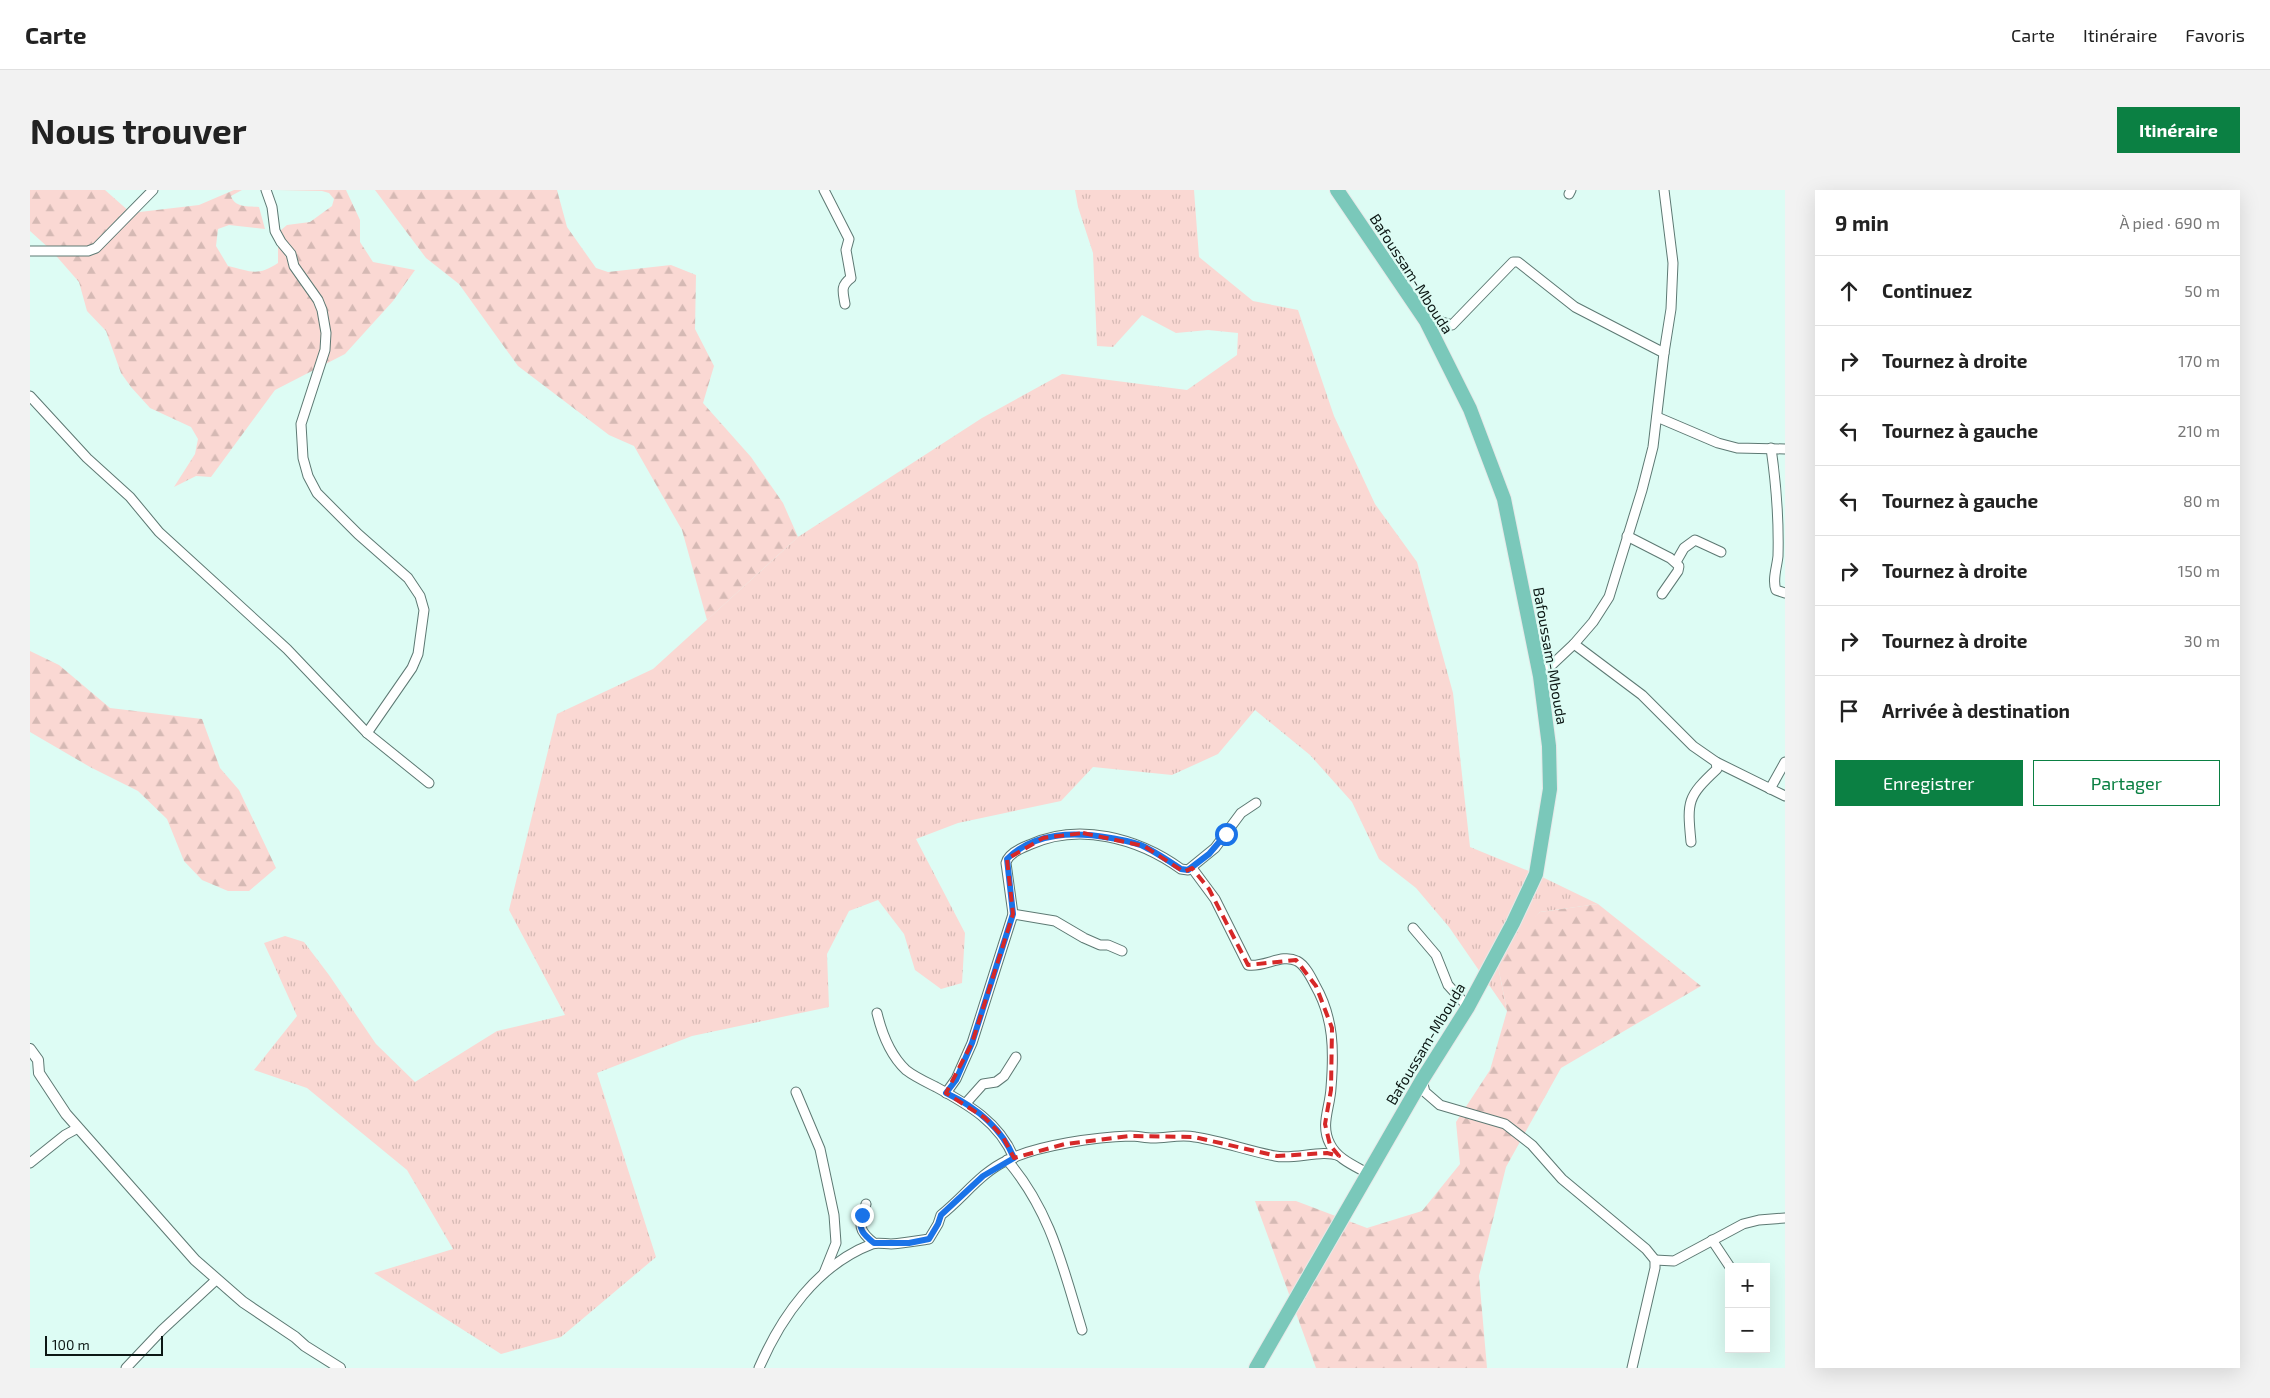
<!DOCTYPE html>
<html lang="fr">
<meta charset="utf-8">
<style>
body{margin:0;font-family:"Exo 2",sans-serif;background:#f2f2f2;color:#222}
.controls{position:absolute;right:15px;bottom:15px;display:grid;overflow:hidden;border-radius:0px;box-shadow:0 5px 20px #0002}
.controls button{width:45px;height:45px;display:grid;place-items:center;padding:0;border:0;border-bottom:1px solid #e0e0e0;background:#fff;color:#222;font:25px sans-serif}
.scale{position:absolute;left:15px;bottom:12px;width:118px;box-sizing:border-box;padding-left:5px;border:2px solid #0c1714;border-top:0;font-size:14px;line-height:18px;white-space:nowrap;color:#0c1714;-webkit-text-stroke:4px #ddfcf4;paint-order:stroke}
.stop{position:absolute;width:15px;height:15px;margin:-11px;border:4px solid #1a73e8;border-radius:50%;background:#fff}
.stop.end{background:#1a73e8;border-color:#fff;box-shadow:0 1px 5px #0008}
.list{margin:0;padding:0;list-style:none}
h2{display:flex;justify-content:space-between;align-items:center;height:65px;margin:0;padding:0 20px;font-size:21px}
h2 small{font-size:16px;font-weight:400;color:#767676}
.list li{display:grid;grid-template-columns:32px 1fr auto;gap:15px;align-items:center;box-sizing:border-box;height:70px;padding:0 20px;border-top:1px solid #e0e0e0}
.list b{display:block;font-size:19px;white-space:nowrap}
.list em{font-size:16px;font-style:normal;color:#767676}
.actions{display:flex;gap:10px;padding:15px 20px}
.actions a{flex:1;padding:11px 0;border:1px solid #0b8043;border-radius:0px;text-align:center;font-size:18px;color:#0b8043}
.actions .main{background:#0b8043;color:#fff}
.icon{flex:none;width:28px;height:28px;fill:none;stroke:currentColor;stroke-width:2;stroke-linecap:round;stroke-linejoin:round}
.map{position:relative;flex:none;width:1755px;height:1178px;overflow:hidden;border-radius:0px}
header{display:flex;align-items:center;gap:30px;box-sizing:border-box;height:70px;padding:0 25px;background:#fff;border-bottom:1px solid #e0e0e0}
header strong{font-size:24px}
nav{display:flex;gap:28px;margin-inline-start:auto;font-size:18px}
.intro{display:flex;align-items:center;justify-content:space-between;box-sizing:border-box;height:120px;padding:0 30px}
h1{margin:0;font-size:35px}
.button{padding:12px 22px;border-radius:0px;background:#0b8043;color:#fff;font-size:18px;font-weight:700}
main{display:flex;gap:30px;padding:0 30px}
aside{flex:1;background:#fff;border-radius:0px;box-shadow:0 5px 20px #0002}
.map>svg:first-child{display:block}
</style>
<header>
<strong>Carte</strong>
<nav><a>Carte</a><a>Itinéraire</a><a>Favoris</a></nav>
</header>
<div class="intro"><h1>Nous trouver</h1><a class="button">Itinéraire</a></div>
<main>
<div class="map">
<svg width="1755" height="1178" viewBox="0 0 1755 1178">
<defs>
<pattern id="grass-tufts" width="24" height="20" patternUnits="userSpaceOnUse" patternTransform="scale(1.25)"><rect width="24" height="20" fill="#fad8d3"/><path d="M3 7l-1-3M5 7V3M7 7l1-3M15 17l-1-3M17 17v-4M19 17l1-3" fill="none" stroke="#d5b9b4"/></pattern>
<pattern id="forest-firs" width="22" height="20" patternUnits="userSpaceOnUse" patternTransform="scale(1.25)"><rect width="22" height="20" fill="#fad8d3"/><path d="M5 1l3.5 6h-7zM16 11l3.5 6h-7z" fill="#d5b9b4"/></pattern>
</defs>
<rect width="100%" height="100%" fill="#ddfcf4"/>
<path fill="url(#grass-tufts)" d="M1045,0H1164L1169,67L1223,111L1268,120L1304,226L1345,314L1387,372L1423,503L1440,657L1506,684L1568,714L1510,722L1467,771L1477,821L1419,737L1386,698L1349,669L1322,612L1280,565L1225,520L1188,564L1142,585L1063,577L1031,611L928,633L886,649L935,743L932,793L911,799L885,780L874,744L848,710L819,721L797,764L799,817L662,846L567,883L626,1067L531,1147L471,1164L344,1083L423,1059L377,980L277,898L224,880L267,826L234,753L255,746L274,752L299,785L346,854L385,892L467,841L535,825L479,720L527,524L623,479L768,347L952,228L1032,184L1157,200L1207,165L1208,143L1178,140L1146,143L1112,125L1083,157L1067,156L1063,63L1048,17Z"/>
<g fill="url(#forest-firs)">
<path d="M0,0H75L101,23L169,15L204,0H212L201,6C205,18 218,16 229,17L235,39L199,35L188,39L186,56L198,76C220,81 227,87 248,73V47L251,40L257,35L280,32L302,16L304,9L299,3L292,1L247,0H316L330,30V52L343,72L385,80L363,111L315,164L245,200L181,287L166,286L144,297L165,264L168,249L161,237L120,218L101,197L91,183L76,141L57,121L49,92L21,60L0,41Z"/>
<path d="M345,0H527L537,37L566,78L578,82L641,75L666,85L665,139L684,176L673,213L721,267L753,313L768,347L677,430L652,340L604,256L579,245L488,176L429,94L396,68Z"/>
<path d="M0,461L29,475L80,518L172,529L190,578L209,600L246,678L219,701H198L172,690L154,671L137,629L108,601L60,577L0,542Z"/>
<path d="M1568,714L1671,796L1531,878L1476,977L1449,1086L1457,1178H1286L1225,1011H1266L1337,1038L1392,1021L1430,974L1426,932L1460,880L1477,821L1467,771L1481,749L1510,722Z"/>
</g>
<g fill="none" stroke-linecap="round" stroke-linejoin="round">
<defs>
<g id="minor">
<path d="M236,0L242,17L245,41L251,52L261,64L264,76L288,110L292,120L296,143L295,160L271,234L273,268L278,286L287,303L328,344L378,388L390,406L394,420L388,464L382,478L337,543"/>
<path d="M794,0L819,49L816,60L821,88C810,96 813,102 815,114"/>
<path d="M1539,4L1541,0"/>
<path d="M0,61H58L66,58L123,0"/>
<path d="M1396,131L1402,129L1422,135L1483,72H1488L1545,117L1634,163"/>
<path d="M0,206L57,268L100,307L129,342L257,459L337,543L399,593"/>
<path d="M1627,227L1688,253L1707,258L1755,259"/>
<path d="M1741,258C1746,293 1749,330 1748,366C1747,377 1742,390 1746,400L1755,403"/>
<path d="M1597,346L1640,368L1649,376L1648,381L1632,404"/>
<path d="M1646,372L1654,358L1665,350L1691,362"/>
<path d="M1544,454L1612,505L1663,556L1686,572L1755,606"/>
<path d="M1510,486L1544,454L1563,432L1579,407L1612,300L1623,257L1634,163L1641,119L1643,73L1634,0"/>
<path d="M1740,599L1755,572"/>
<path d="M1661,652C1657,611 1657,607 1687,579L1686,572"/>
<path d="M1162,678L1185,709L1218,775C1234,778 1252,763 1267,771C1275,775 1281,787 1285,795C1304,828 1304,861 1301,898C1300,918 1290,935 1300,954C1307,969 1325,976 1339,984"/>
<path d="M983,724L1025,731L1054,748L1070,755H1078L1092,761"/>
<path d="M1383,738L1406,765L1418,795L1438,817"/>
<path d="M847,823C852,844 860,865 876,880C885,887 896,892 906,897C939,915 969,932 984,968"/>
<path d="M1392,890L1395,902L1410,915L1475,934L1502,955L1532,989L1616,1059L1625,1070V1078L1602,1178"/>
<path d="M766,902L790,959L804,1025L806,1053L794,1083"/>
<path d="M916,903L926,889L942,853L983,724L976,673C978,664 991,658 999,655C1049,632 1108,648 1151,679L1158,680L1185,658L1211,623L1226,613"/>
<path d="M936,913L953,894L966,892L974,886L986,867"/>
<path d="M977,970C1021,1021 1033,1078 1052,1140"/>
<path d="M0,973L35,945L48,938"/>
<path d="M836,1014C830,1034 826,1039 844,1053"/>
<path d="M1682,1050L1700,1077"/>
<path d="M1625,1070L1644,1071L1713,1034L1729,1030L1755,1028"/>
<path d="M96,1178L132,1140L186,1090"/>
<path d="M729,1178C751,1127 787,1075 842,1054C848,1052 855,1054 861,1054C874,1053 886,1051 899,1049L908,1034L911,1025C934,1007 951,982 978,970C1008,955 1067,947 1100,946C1108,946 1115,948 1123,948C1137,948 1151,944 1165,947C1192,951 1218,961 1245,966C1264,970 1293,959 1309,966"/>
</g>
<path id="tertiary" d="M0,859L8,870L9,883L36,924L165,1070L213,1112L265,1147L275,1156L310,1178"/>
<path id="trunk" d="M1226,1178L1392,890L1438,817L1483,733L1506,684L1520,599L1519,556L1510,486L1474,309L1440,219L1396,131L1307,0"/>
</defs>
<use href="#minor" stroke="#5d7973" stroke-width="11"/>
<use href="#tertiary" stroke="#5d7973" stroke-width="12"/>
<use href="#trunk" stroke="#e7e8e8" stroke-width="16"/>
<use href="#minor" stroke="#fff" stroke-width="9"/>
<use href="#tertiary" stroke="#fff" stroke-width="10"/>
<use href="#trunk" stroke="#7ac8ba" stroke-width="14"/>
</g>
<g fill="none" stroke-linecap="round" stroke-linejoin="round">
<path stroke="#1a73e8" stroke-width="6" d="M832,1025C827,1039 834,1045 844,1053H879L899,1049L908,1034L911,1025L953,986L984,968C971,937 946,917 916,903L926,890L942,853L983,724L977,669C1005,641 1046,642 1081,648C1092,650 1105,652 1115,657C1127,663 1139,671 1151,679L1158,680L1179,664L1196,644"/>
</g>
<path fill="none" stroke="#d62828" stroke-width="4" stroke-dasharray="10 6" stroke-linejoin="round" d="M1053,643L1114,656L1154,682L1162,678L1179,699L1218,775L1266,770L1286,796L1302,838L1301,900L1295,934L1300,955L1309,966L1297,963L1247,966L1164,947L1100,946L1035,954L984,968L973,947L955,928L916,903L942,853L983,724L977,669L1013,648Z"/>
<g text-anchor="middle" stroke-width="4.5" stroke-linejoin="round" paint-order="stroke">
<g font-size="15" fill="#0c1714" stroke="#ddfcf4">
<text transform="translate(1381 84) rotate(57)" y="5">Bafoussam-Mbouda</text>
<text transform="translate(1520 466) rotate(80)" y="5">Bafoussam-Mbouda</text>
<text transform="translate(1396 854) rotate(-59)" y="5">Bafoussam-Mbouda</text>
</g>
</g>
</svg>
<div class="controls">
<button>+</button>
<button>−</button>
</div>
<div class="scale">100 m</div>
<div class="stop" style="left:1196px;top:644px"></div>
<div class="stop end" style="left:832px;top:1025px"></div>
</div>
<aside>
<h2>9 min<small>À pied · 690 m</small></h2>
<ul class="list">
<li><svg class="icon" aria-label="ahead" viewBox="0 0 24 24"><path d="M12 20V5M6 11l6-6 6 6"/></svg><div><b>Continuez</b></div><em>50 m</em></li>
<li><svg class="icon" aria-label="right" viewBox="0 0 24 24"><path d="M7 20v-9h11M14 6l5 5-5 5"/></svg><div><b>Tournez à droite</b></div><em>170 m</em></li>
<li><svg class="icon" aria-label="left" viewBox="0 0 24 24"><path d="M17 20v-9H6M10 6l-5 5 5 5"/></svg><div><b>Tournez à gauche</b></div><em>210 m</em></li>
<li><svg class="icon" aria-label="left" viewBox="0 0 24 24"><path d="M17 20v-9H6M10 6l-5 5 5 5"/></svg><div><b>Tournez à gauche</b></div><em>80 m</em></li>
<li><svg class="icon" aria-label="right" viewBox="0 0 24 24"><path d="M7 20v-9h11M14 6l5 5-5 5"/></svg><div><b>Tournez à droite</b></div><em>150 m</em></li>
<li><svg class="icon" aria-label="right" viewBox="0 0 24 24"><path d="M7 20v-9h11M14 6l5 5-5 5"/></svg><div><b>Tournez à droite</b></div><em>30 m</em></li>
<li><svg class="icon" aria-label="arrive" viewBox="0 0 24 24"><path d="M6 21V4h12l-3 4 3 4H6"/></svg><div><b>Arrivée à destination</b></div></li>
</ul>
<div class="actions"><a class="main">Enregistrer</a><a>Partager</a></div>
</aside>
</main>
